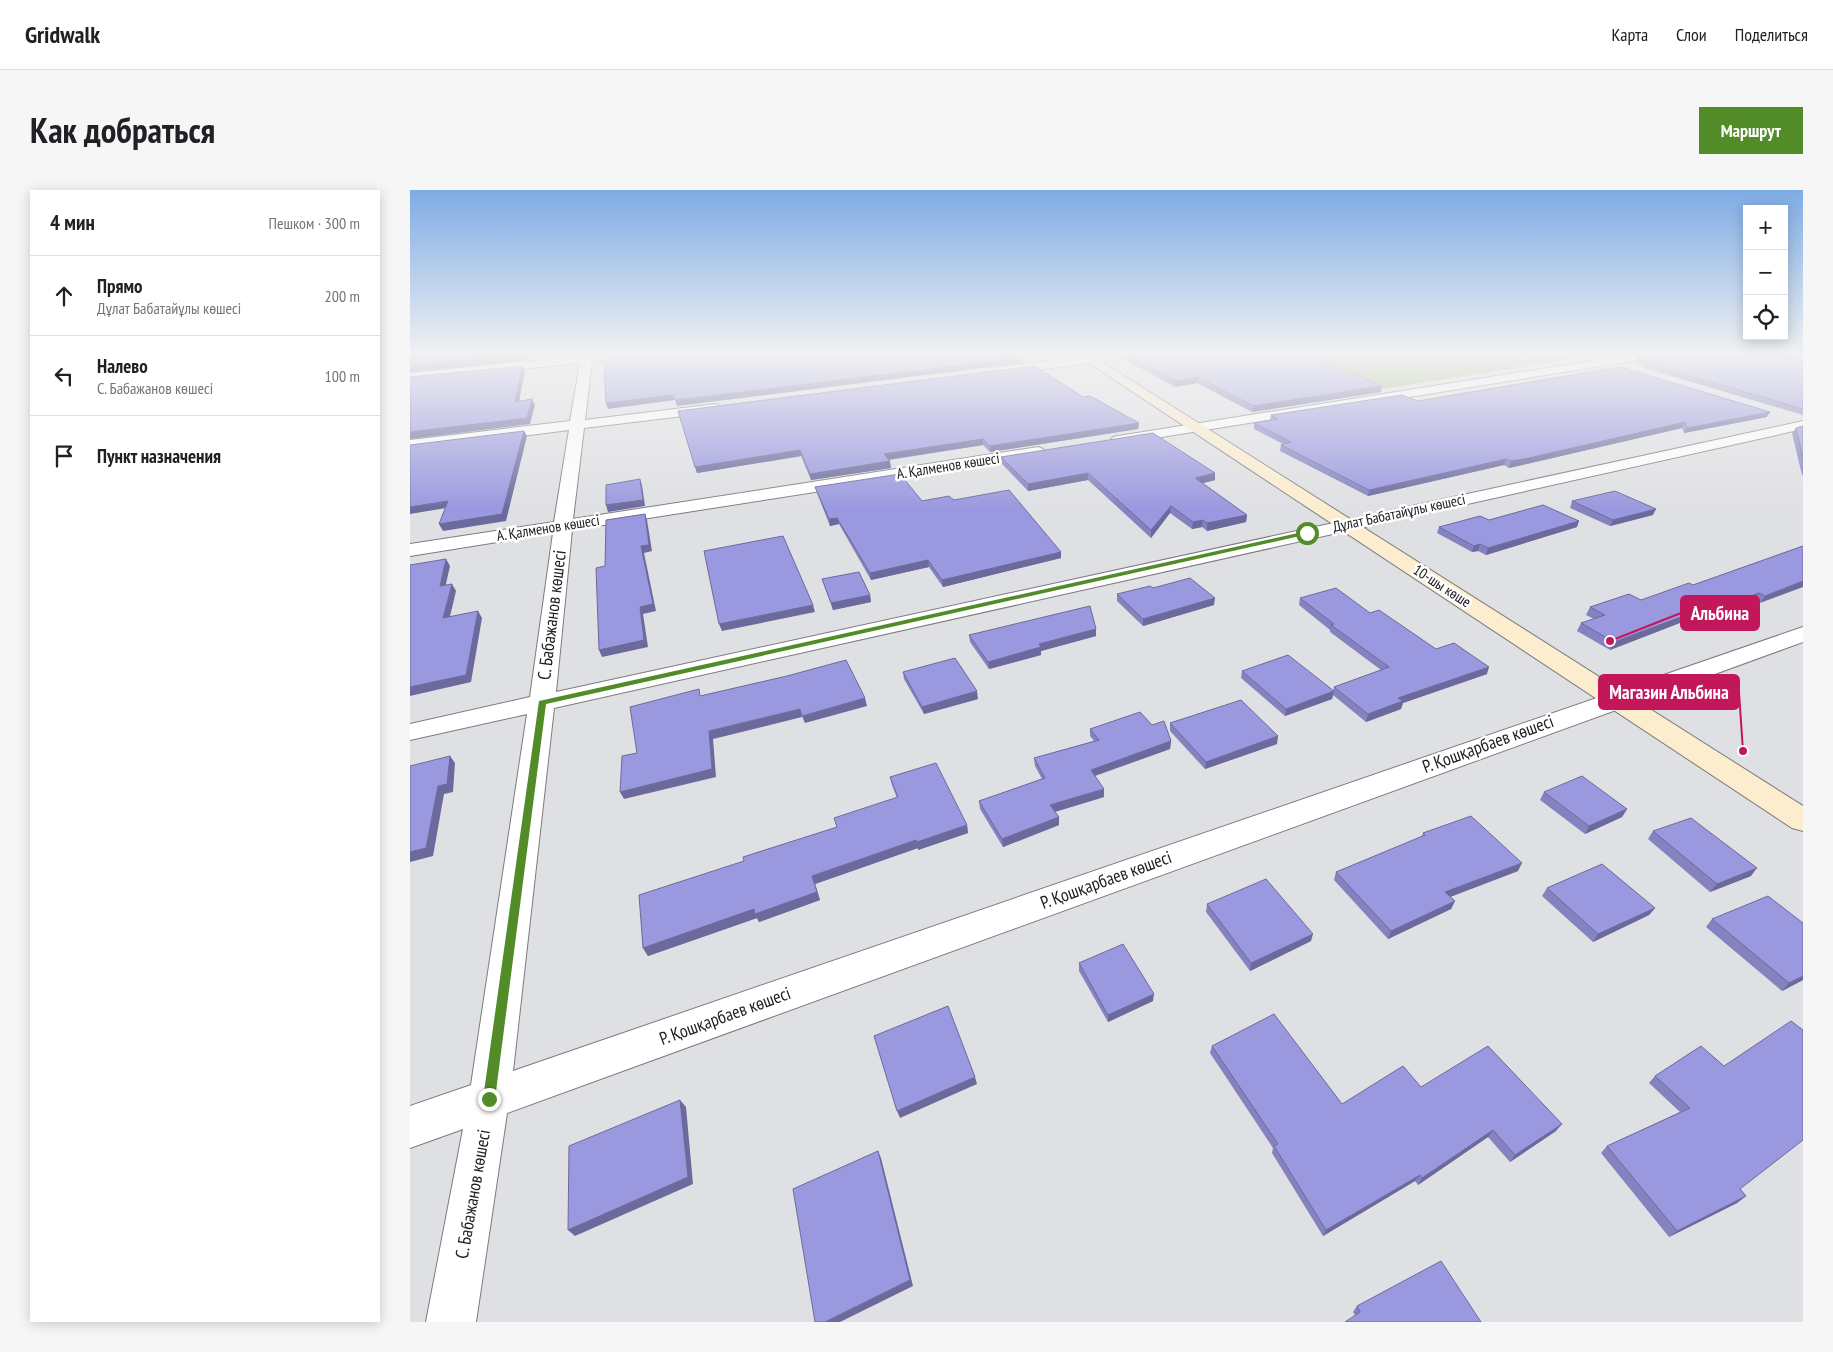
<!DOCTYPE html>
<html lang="ru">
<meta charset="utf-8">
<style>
body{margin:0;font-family:"PT Sans Narrow",sans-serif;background:#f6f6f6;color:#202124}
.controls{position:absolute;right:15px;top:15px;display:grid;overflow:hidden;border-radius:0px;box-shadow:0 2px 12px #0003}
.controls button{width:45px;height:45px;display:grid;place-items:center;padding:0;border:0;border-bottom:1px solid #e0e0e0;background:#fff;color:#202124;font:25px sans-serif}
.stop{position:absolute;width:15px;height:15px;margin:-11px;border:4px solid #528c28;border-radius:50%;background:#fff}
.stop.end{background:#528c28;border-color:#fff;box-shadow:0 1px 5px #0008}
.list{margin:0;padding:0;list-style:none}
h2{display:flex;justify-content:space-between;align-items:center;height:65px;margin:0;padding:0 20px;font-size:21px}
h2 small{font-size:16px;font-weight:400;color:#757577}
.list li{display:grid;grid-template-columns:32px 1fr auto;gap:15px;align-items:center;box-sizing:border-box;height:80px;padding:0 20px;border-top:1px solid #e0e0e0}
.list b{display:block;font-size:19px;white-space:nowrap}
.list p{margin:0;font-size:16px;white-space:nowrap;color:#757577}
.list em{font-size:16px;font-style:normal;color:#757577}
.icon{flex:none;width:28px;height:28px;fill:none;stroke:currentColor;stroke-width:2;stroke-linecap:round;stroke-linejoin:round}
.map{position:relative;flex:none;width:1393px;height:1132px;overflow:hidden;border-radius:0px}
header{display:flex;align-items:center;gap:30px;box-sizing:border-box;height:70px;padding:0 25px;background:#fff;border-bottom:1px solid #e0e0e0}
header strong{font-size:24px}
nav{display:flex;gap:28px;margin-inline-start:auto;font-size:18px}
.intro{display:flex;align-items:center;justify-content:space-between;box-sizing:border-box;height:120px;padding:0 30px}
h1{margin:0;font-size:35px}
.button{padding:12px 22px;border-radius:0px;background:#528c28;color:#fff;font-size:18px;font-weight:700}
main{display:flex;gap:30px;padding:0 30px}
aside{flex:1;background:#fff;border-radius:0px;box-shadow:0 2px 12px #0003}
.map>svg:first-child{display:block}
</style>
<header>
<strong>Gridwalk</strong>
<nav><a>Карта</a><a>Слои</a><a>Поделиться</a></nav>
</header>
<div class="intro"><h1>Как добраться</h1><a class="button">Маршрут</a></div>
<main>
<aside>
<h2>4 мин<small>Пешком · 300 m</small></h2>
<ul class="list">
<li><svg class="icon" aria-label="ahead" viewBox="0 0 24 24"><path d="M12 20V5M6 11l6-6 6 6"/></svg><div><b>Прямо</b><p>Дұлат Бабатайұлы көшесі</p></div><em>200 m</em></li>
<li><svg class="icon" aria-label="left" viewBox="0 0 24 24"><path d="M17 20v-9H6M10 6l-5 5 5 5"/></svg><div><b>Налево</b><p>С. Бабажанов көшесі</p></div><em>100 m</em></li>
<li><svg class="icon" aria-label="arrive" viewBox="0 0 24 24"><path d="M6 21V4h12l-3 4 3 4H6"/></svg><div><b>Пункт назначения</b></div></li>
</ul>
</aside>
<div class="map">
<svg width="1393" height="1132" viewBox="0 0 1393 1132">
<rect width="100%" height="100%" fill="#dfe0e3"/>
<path fill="#9fbb76" d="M889,163H1144L1163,169L972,199Z"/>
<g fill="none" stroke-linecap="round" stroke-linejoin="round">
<defs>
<g id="street">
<path d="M171,163H235L229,166L182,171L175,230L306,214L313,218L306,222L174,238L163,329L628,257L633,259L636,262L633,265L628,267L162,340L146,502L1393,231V239L144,518L103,881L1393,437V452L97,923L66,1132H16L53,939L0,958V916L61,895L117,524L0,550V534L120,507L143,343L0,366V354L144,332L159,240L0,260V250L160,231L170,173L0,191V183L171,166Z"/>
<path d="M705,163H739L733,166L589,185L583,181L589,177Z"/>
<path d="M1232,163H1260L1254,166L708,254L703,253L701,250L703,247L708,246Z"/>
</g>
<path id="secondary" d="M664,163H678L1393,616V641L1382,638Z"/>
</defs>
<use href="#street" stroke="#7c7c7f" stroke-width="2"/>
<use href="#secondary" stroke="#7c7c7f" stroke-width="2"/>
<use href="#street" fill="#fff" fill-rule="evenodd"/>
<use href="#secondary" fill="#fcedce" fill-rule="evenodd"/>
</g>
<g fill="#8483c0">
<path d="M1190,163H1220L1200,166Z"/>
<path d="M1393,163V225L1234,178V176L1224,173L1226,168Z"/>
<path d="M895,164L971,202L842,222L787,193L765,197L715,170V165Z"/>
<path d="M1008,211L1357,227L1274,243L1272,238L1117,274L1099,278L1094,275L958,306L870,261L871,255L873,254L844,239V233L860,230L861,225Z"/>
<path d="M268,221L729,233L728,239L580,262L573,255L479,270L481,278L401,290L391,266L287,283Z"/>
<path d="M1393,236V285H1392L1382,243L1386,238Z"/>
<path d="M591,267L805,290L793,293L837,325L836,332L797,341L792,337L782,339L760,323L741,348L678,290L618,301L592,274Z"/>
<path d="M405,297L512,311L544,310L651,368L533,397L519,377L461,390L429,334L420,336L407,303Z"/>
<path d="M1162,311L1243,325L1200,336L1160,318Z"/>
<path d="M1079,330L1167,337L1076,365L1068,361L1062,362L1027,343L1029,337Z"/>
<path d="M1393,356L1350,413L1344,410L1287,433L1280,429L1200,460L1167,441L1171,433L1184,429L1176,425L1180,417L1231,410L1283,395Z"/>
<path d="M412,389L460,405L461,412L423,420Z"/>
<path d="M743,398L804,415L733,436L707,411V404Z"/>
<path d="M890,408L960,423L1026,459L1077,484L993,513L991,519L956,532L923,505L922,509L875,526L831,488L832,481L923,501L924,497L971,480L920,442V440L889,415Z"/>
<path d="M686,439V446L631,461V465L579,479L560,452L559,445Z"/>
<path d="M493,482L568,509L514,524L494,489Z"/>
<path d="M760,533L867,554L795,579L760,541Z"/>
<path d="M742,535L761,551L760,559L685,586L694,607L645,622L649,627V635L593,657L570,619L569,611L632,589L625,576L624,568L684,551L680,546V539Z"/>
<path d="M480,587L557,635L558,643L508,660V658L405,694L410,710L349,732L347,728L238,766L233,758L334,671L427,637L487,608L482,595Z"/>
<path d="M1134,602L1217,619L1212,627L1175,644L1130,610Z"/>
<path d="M1243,641L1341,686L1300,702L1238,649Z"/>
<path d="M1013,643L1108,681L1040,707L1045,711L1041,719L978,749L924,690L926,682L1012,647Z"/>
<path d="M1137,698L1245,718L1239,725L1183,752L1132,706Z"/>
<path d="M797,714L901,751L840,781L796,722Z"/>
<path d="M1302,729L1393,790L1372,801L1296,737Z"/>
<path d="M669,773L743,811L698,832L669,781Z"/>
<path d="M802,856L932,914L1146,941L1100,972L1078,947L1008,995L1005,991L913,1046L862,963L863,958L800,863Z"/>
<path d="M1291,856L1330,999L1336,1006L1327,1013L1259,1047L1191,963L1197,956L1270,922L1239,893L1245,886Z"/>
<path d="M947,1116L1071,1132L945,1125L943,1122Z"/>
</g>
<g fill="#6c6a9c">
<path d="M115,163H118L117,170L0,182V176Z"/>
<path d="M600,163H618L601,165Z"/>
<path d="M1202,163H1220L1200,166Z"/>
<path d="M612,168V173L267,216L265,210Z"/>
<path d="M112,176L115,181L108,217L105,212Z"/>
<path d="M788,187L787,193L765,197V191Z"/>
<path d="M972,196L971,202L842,222L843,216Z"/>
<path d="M263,205L265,210L198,219L196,213Z"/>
<path d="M122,209L125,215L120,234L0,249V242Z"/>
<path d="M1360,222L1357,227L1274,243L1277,238Z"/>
<path d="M1275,232L1272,238L1099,278L1101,271Z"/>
<path d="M729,233L728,239L580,262V256Z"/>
<path d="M114,241L117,246L96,331L33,341L29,334Z"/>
<path d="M573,249V255L475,270L474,264Z"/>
<path d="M390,260L391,266L287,283L285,277Z"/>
<path d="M1096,269L1094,275L958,306L959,300Z"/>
<path d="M480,271L481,278L401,290L400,284Z"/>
<path d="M678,283V290L618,301V294Z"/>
<path d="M805,283V290L785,295V288Z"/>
<path d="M230,289L232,295L235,316L198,322L196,315Z"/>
<path d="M38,311L42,317L0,324V317Z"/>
<path d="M761,316L760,323L741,348V340Z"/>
<path d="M1246,319L1243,325L1200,336L1203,330Z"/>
<path d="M235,324L237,330L242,361L234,363L246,421L233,424L238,457L192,467L189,460L230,417L231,356Z"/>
<path d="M837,325L836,332L797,341V333Z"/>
<path d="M427,328L429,334L420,336L419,329Z"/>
<path d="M793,330L792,337L782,339L783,332Z"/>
<path d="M1169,331L1167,337L1076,365L1078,358Z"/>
<path d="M1070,354L1068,361L1062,362L1064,356Z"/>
<path d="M651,362V368L533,397L532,390Z"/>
<path d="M36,369L40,376L34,403L30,396Z"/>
<path d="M518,370L519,377L461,390L460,383Z"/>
<path d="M1393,391V397L1350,413L1355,406Z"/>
<path d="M42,394L46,401L38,435L33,428Z"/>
<path d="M1349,403L1344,410L1287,433L1291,425Z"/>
<path d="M460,405L461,412L423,420L421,413Z"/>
<path d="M805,408L804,415L733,436V429Z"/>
<path d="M403,415L405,422L312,441L309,434Z"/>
<path d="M68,421L72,428L61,492L0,506V497Z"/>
<path d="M1284,422L1280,429L1200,460L1204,452Z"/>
<path d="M686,439V446L631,461V465L579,479L578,472L629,454Z"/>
<path d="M1079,477L1077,484L993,513L991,519L956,532L958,524L988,508Z"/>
<path d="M567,501L568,509L514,524L512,517Z"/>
<path d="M924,501L922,509L875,526L876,519Z"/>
<path d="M455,508L457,516L395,533L392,526Z"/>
<path d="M390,519L392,527L303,549L306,587L214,609L210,602L299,541Z"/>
<path d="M868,546L867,554L795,579L796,572Z"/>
<path d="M761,551L760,559L681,587V580Z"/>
<path d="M40,566L45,573L43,602L34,604L23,666L0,672V662L28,596Z"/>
<path d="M694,599V607L641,623L640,615Z"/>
<path d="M1217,619L1212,627L1175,644L1179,636Z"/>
<path d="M649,627V635L593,657L592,649Z"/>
<path d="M557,635L558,643L508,660L507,652Z"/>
<path d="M506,650L508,658L405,694L410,710L349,732L347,728L238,766L233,758L402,686Z"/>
<path d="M1112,673L1108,681L1032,710L1035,702Z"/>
<path d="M1347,678L1341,686L1300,702L1307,694Z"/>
<path d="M1045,711L1041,719L978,749L981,741Z"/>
<path d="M1245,718L1239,725L1183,752L1188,744Z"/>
<path d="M903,744L901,751L840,781L841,773Z"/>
<path d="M1393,786V790L1372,801L1379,793Z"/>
<path d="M744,804L743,811L698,832V825Z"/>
<path d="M565,887L567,894L490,928L487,921Z"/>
<path d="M270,910L276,917L283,994L165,1046L158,1040Z"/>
<path d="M1152,934L1146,941L1100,972L1105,965Z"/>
<path d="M1083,940L1078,947L1008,995L1012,988Z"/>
<path d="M468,961L471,968L503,1096L430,1132H415Z"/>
<path d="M1010,985L1005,991L913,1046L916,1040Z"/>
<path d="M1336,1006L1327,1013L1259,1047L1267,1041Z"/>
</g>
<g fill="#9a98df" stroke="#6c6a9c">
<path d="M0,163H115V165L0,176Z"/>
<path d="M228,163H604L612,168L265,210L263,205L196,213L194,178L196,166Z"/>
<path d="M730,163H894L972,196L843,216L788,187L765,191L715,165Z"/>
<path d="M1256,163H1393V219L1236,173L1240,172L1226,168Z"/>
<path d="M112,176L105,212L122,209L117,228L0,242V187Z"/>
<path d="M625,176L673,207L680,206L729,233L580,256L573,249L474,264L480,271L400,284L390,260L285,277L268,221Z"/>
<path d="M1210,177L1360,222L1277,238L1275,232L1119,268L1101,271L1096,269L959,300L871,255L881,252L844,233L868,229L861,225L992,205L1008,211Z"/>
<path d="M1393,236V269L1386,238Z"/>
<path d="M114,241L92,324L29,334L38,311L0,317V255Z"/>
<path d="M743,243L805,283L785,288L837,325L797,333L793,330L783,332L761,316L741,340L678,283L618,294L591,267Z"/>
<path d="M490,284L512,311L539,306L544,310L599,300L651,362L532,390L518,370L460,383L427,328L419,329L405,297Z"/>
<path d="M230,289L233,310L196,315V295Z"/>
<path d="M1205,301L1246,319L1203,330L1162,311Z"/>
<path d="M1133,315L1169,331L1078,358L1070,354L1064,356L1029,337L1070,326L1079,330Z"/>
<path d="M235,324L239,355L231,356L243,414L230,417L234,450L189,460L186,378L195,376L196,330Z"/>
<path d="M373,346L403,415L309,434L294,361Z"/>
<path d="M1393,356V391L1355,406L1349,403L1291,425L1284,422L1204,452L1171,433L1195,425L1180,417L1219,404L1231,410L1279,393L1283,395Z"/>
<path d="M36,369L30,396L42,394L33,428L68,421L56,485L0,497V375Z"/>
<path d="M449,382L460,405L421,413L412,389Z"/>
<path d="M780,388L805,408L733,429L707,404L740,396L743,398Z"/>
<path d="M926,398L960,423L969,420L1026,459L1044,453L1079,477L988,508L993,511L958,524L924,497L979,477L921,435L924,434L890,408Z"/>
<path d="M680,416L686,439L629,454L631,457L578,472L559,445Z"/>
<path d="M878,465L924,501L876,519L832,481Z"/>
<path d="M545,468L567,501L512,517L493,482Z"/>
<path d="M436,470L455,508L392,526L390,519L299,541L302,579L210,602L212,566L227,563L220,517L289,499L290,506L377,486Z"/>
<path d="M831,510L868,546L796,572L760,533Z"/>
<path d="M730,522L742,535L754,531L761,551L681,580L694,599L640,615L649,627L592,649L569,611L635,588L624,568L689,550L680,539Z"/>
<path d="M40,566L37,594L28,596L16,658L0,662V576Z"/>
<path d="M526,573L557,635L507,652L506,650L402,686L407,702L345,724L344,719L233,758L229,705L334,671L333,667L427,637L424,628L488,607L480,587Z"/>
<path d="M1172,586L1217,619L1179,636L1134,602Z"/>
<path d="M1061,626L1112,673L1035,702L1045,711L981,741L926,682L1015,645L1013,643Z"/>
<path d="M1281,628L1347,678L1307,694L1243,641Z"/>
<path d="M1192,674L1245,718L1188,744L1137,698Z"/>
<path d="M856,689L903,744L841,773L797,714Z"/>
<path d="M1358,706L1393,733V786L1379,793L1302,729Z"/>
<path d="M713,754L744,804L698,825L669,773Z"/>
<path d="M538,816L565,887L487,921L464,846Z"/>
<path d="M864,824L932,914L993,876L1011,897L1078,856L1152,934L1105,965L1083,940L1012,988L1010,985L916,1040L864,956L868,954L802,856Z"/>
<path d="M1381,831L1393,840V950L1330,999L1336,1006L1267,1041L1197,956L1280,918L1245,886L1291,856L1314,876Z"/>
<path d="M270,910L278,987L158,1040L159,956Z"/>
<path d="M468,961L500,1090L415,1132H405L383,999Z"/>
<path d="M1031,1071L1071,1132H935L950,1122L947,1116Z"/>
</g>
<linearGradient id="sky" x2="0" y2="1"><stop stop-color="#7eabe5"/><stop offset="0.51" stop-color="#f1f1f2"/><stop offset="1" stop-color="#f1f1f2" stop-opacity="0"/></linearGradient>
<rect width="1393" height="321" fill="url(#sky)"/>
<path fill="#528c28" d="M897,341L899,344L136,514L85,909L83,914L79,915L74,914L73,909L129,511Z"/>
<g text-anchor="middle" stroke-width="5" stroke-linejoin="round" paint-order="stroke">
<g font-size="15" fill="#202021" stroke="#fff">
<text transform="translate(538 276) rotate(-9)" y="5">А. Қалменов көшесі</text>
<text transform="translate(989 323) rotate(-12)" y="5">Дұлат Бабатайұлы көшесі</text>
<text transform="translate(138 338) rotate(-9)" y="5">А. Қалменов көшесі</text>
<text transform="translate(1032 396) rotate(33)" y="5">10-шы көше</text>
</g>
<g font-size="18" fill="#202021" stroke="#fff">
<text transform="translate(142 425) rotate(-83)" y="6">С. Бабажанов көшесі</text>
<text transform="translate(1078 554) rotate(-20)" y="6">Р. Қошқарбаев көшесі</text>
<text transform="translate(696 690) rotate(-20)" y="6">Р. Қошқарбаев көшесі</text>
<text transform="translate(315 826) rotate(-20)" y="6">Р. Қошқарбаев көшесі</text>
<text transform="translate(63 1004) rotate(-80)" y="6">С. Бабажанов көшесі</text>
</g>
</g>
<path fill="none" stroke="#c2185b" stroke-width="2" d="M1200 451L1271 423M1333 561L1329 502"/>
<g fill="#c2185b" stroke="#fff" stroke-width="2">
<circle cx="1200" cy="451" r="5"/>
<circle cx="1333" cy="561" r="5"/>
</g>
<g fill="#c2185b" stroke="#c2185b" stroke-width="2">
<rect x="1271" y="406" width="78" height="34" rx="5"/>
<rect x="1189" y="485" width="140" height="34" rx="5"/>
</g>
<g font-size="19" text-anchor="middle" font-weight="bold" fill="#fff">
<text x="1310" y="430">Альбина</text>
<text x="1259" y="509">Магазин Альбина</text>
</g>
</svg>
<div class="controls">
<button>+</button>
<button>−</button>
<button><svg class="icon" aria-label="locate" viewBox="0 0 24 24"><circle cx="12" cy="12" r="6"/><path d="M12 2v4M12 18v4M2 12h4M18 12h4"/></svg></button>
</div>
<div class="stop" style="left:897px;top:343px"></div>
<div class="stop end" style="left:79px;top:909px"></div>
</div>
</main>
